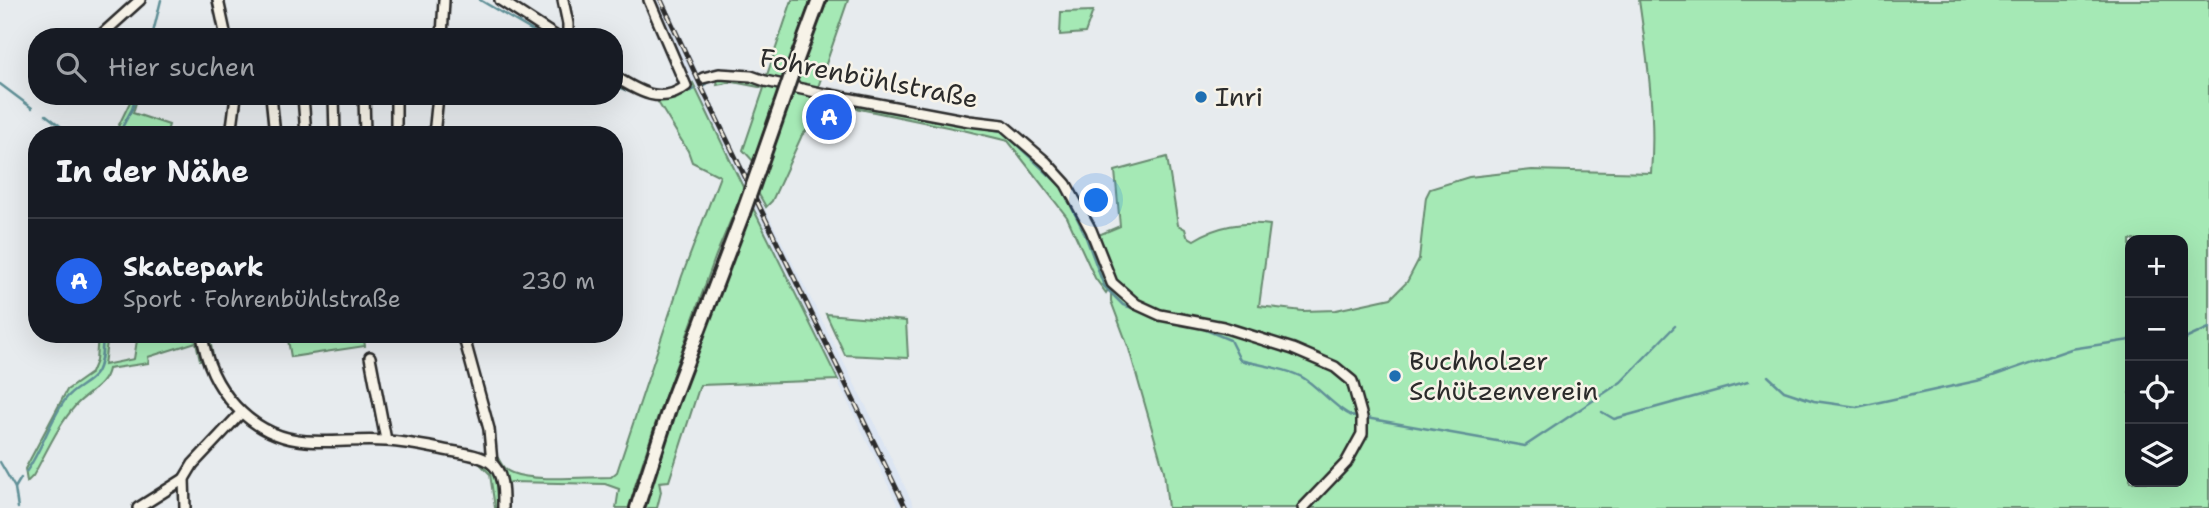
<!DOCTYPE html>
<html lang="de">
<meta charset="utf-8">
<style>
body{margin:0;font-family:"Shantell Sans",sans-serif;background:#20242c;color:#f1f3f6}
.controls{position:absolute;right:21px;bottom:21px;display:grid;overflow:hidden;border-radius:14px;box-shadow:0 7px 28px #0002}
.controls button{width:63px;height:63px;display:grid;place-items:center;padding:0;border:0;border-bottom:2px solid #363941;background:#171b24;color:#f1f3f6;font:35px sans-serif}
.you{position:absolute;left:1097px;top:201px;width:24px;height:24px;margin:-18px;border:5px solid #fff;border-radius:50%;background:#1a73e8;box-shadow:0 0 0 10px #1a73e833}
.badge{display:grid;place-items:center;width:46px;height:46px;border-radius:50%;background:#2563eb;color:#fff;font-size:23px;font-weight:700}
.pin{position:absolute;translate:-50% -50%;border:4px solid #fff;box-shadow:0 2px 7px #0006}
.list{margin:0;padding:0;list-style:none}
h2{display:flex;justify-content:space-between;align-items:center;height:91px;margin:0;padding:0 28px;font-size:30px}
h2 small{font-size:23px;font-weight:400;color:#9ea1a6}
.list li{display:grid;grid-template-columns:46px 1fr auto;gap:21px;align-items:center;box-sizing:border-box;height:126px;padding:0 28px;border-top:2px solid #363941}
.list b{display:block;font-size:26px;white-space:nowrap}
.list p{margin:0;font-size:23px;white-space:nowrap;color:#9ea1a6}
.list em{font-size:23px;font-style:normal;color:#9ea1a6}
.icon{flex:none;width:38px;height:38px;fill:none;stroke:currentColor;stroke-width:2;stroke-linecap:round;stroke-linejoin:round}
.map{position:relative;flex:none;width:2209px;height:508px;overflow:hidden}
.search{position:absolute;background:#171b24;box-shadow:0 7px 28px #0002;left:28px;top:28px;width:595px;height:77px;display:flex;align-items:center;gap:18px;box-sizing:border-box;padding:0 24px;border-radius:28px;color:#9ea1a6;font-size:26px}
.panel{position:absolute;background:#171b24;box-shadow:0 7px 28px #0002;left:28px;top:126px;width:595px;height:217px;border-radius:28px}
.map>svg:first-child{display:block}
</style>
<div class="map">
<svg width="2209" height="508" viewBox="0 0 2209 508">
<rect width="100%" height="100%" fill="#e7ebee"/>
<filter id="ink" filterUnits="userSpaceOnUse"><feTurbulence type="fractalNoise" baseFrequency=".0143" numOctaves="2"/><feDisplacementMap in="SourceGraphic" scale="14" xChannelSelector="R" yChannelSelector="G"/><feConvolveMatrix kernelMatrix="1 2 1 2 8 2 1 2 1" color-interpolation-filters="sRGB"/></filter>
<g filter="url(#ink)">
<path fill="#dce5f2" d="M653,0H664L740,160L870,414L915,508H899Z"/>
<g fill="#a5e9b5" stroke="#688a70" stroke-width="2" fill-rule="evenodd">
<path d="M792,0H848L816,93L1003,127L1066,184L1094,237L1120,226L1115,171L1167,157L1178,225L1185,229L1187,236L1194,240C1216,226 1244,221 1270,225L1259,306L1303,311L1336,310L1391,298L1407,282L1419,259L1426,197L1430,189L1469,177L1532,170L1651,173C1656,115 1647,57 1639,0H2209V508H1306L1344,461L1316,487L1298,508H1168L1164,471L1129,349L1111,301V285L1106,293L1095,278L1067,217L1008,141L967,131L845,106L838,136L808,129L802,135L772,201L766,207L757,191L764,173L743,150L764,88L733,82L717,85L718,76L765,81ZM2130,240H2183V482H2130Z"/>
<path d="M1093,11L1085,33L1060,35L1061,12Z"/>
<path d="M693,83L744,189L716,255L659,413L634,489L645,491L717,291L752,206L838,380L700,385L669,481L659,482L661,492L657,508H616L619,489L605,484L511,482L507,484V508H495L490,474L480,464L498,458C502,465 504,470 512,473C534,482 585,477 611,477L617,472L682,276L720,176L692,162L688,151L656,99L684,92Z"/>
<path d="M127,96H138L133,113L169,125L166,135H114L131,100Z"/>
<path d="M826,314L906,321L908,358L845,355Z"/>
<path d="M98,334H108L104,365L134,359L138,334H209L213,356L200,360L196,342L148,357L149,363L108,369C105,386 87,393 76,405C58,425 46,453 33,476L27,482L25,469L67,390L91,373L96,361Z"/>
<path d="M287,334H363L365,346L291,357Z"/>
</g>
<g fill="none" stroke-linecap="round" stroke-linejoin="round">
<g stroke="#609097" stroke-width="2.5">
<path d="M480,0L543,37"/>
<path d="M152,37L161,0"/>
<path d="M714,80L723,78"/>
<path d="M0,84L32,108"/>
<path d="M614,85C640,97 657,106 685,93"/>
<path d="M704,85L710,81"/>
<path d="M766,86L780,90"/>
<path d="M690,91L695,89"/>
<path d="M46,115L72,135"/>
<path d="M973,126L1002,131L1061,186L1084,232L1104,286L1123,305L1142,311"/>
<path d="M118,135L132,109L136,96"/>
<path d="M1199,327L1230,340L1240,360C1259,365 1290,369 1305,379C1319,388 1344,417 1359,418"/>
<path d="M2183,340L2209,328"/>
<path d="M1768,376L1784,391L1814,401L1857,407L1981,380L2071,349L2130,340"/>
<path d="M1602,412L1614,419L1748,382"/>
<path d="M1366,418L1525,446L1621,382L1675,326"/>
<path d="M0,462L15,488"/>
<path d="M26,472C42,450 49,422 65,400C73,388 90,384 97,372C103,361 102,346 103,334"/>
<path d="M18,508L15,488L21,478"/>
</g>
<defs>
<g id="street">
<path d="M218,0L226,37"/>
<path d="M500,0L557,37"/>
<path d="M563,0L568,24V37"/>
<path d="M99,37L140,0"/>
<path d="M442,37L444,0"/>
<path d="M614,76C638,91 661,106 686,86L649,0"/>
<path d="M703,78L719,74L751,76L765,81L825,94L969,121L1003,125L1046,162L1066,184L1091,230L1112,283L1136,304L1160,315L1223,327L1293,349L1335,367L1352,381L1362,417V434L1346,463L1303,508"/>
<path d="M271,96L275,135"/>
<path d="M303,96L306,135"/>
<path d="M334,96L335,135"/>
<path d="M364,96L365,135"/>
<path d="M231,135L236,96"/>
<path d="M396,135V96"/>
<path d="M434,135L438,96"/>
<path d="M202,334C209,388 250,437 306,441C332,443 360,439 386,441C408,442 429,447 450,451C462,453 481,455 491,463C504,472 503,494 503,508"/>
<path d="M463,334L489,429L492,463"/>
<path d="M370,357L386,440"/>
<path d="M138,508L184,479"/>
<path d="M185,508L184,479L193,464L241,413"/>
</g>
<g id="secondary">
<path d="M792,73L819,0"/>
<path d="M759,168L781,105"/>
<path d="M637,508L671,403L743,213"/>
</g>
</defs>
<use href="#street" stroke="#2b2b2b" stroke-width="14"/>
<use href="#secondary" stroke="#2b2b2b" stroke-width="18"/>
<use href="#street" stroke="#f7f3e8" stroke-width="9"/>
<use href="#secondary" stroke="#f7f3e8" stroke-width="12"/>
<defs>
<path id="rail" d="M661,0L701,86L906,508"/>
</defs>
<use href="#rail" stroke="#2b2b2b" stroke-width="5"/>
<use href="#rail" stroke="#f7f3e8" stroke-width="2.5" stroke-dasharray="8" stroke-linecap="butt"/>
<defs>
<g id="secondary-bridge">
<path d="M781,105L792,73"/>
<path d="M743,213L759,168"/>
</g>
</defs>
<use href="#secondary-bridge" stroke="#2b2b2b" stroke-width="18" stroke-linecap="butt"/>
<use href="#secondary-bridge" stroke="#f7f3e8" stroke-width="12"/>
</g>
</g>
<g fill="#1f6fb2" stroke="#f7f3e8" stroke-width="2.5">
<circle cx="1201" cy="97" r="7"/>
<circle cx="1395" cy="376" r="7"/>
</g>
<g text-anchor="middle" stroke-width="5" stroke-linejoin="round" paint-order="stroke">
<g font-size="26" fill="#2b2b2b" stroke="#f7f3e8">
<text transform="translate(869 78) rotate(11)" y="9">Fohrenbühlstraße</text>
</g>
<g font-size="26" fill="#2b2b2b" stroke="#f7f3e8" text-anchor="start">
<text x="1215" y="106">Inri</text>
<text x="1409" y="370">Buchholzer<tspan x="1409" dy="30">Schützenverein</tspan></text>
</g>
</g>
</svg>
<div class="controls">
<button>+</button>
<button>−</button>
<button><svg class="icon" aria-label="locate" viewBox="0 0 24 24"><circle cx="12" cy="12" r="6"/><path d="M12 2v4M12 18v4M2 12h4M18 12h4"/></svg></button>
<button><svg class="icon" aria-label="layers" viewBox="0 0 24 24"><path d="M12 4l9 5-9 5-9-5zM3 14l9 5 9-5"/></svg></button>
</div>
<div class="you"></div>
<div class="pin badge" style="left:829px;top:117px">A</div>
<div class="search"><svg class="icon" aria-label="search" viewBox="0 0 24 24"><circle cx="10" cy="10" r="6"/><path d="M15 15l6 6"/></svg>Hier suchen</div>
<section class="panel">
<h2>In der Nähe<small></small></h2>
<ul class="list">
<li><span class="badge">A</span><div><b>Skatepark</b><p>Sport · Fohrenbühlstraße</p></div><em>230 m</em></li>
</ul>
</section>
</div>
